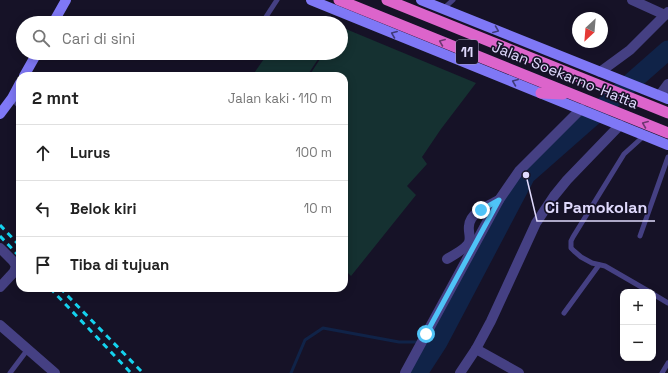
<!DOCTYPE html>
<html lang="id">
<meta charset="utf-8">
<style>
body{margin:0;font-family:"Space Grotesk",sans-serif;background:#f6f6f6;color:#222}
.controls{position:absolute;right:12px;bottom:12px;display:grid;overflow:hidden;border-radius:8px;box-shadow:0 2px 10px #0003}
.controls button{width:36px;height:36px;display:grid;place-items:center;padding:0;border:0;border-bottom:1px solid #e0e0e0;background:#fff;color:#222;font:20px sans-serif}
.compass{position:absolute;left:572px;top:12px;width:36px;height:36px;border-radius:50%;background:#fff;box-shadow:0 2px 10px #0003;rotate:206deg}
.stop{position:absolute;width:12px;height:12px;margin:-9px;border:3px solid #4fc3f7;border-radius:50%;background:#fff}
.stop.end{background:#4fc3f7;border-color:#fff;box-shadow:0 1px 4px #0008}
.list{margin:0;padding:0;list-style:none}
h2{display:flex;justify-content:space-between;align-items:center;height:52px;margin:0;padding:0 16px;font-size:17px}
h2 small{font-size:13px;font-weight:400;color:#767676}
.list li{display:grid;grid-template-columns:26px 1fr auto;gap:12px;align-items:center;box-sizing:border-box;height:56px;padding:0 16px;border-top:1px solid #e0e0e0}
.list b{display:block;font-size:15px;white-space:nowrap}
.list em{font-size:13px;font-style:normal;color:#767676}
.icon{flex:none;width:22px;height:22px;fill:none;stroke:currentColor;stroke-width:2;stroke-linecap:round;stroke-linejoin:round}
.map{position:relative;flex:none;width:668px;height:373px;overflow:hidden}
.search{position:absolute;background:#fff;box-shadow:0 2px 10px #0003;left:16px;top:16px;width:332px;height:44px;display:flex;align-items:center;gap:10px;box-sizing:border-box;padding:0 14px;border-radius:22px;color:#767676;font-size:15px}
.panel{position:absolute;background:#fff;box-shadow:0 2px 10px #0003;left:16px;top:72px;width:332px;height:220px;border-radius:12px}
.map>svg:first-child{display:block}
</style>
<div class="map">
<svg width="668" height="373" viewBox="0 0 668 373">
<rect width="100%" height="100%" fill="#161227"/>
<g fill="#153131">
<path d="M341,27L476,83L441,129L422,157L427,164L407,186L416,195L351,276L344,269V76H309L324,53H341Z"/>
<path d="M268,53H322L307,76H252Z"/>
</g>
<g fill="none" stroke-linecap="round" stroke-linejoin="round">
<path stroke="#102348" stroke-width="3" d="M291,373L305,340L323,328L399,342H438"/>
<path stroke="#102348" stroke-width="19" d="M418,373L438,342L526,175L668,50"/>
<g stroke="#454083" stroke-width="5">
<path d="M443,9L453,0"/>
<path d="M262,23L277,0"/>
<path d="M241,57L243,53"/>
<path d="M12,98L20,107"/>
<path d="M645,135L624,154L573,237L571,241V248L574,251L581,257L592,263L605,266L650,292"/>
<path d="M640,236L668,157"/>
<path d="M653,294L668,303"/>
<path d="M564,313L599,265"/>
<path d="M10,373L28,349"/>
<path d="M662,373L668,363"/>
</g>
<g stroke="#454083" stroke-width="10">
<path d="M632,0L665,15"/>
<path d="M600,72L630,50L668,12"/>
<path d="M0,248L13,261L16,266L14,272L0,287"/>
<path d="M447,259C452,256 467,248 469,242C471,237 468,231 469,226C470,212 488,206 499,200"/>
<path d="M0,325L55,373"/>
<path d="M476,349L519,373"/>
<path d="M405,373L499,200L519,171L581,109"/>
<path d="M460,373L476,349L491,321L536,223L554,196L567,180L620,125"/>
</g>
<path stroke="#454083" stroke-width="10" d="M660,95L668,84"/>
<g stroke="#7f78f6" stroke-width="10">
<path d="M311,0L668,145"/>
<path d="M421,0L668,99"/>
<path d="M53,23L66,0"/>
<path d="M24,76L37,53"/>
<path d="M0,114L12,98L20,83"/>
</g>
<g stroke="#dc64cb" stroke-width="11">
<path d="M339,0L668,133"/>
<path d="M387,0L668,113"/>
<path d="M541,93L563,94"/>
</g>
<g stroke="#14d2ef" stroke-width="3" stroke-dasharray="6 5" stroke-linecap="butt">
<path d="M0,225L20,246"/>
<path d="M0,236L20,257"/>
<path d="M50,288L131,373"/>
<path d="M60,288L143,373"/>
</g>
</g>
<defs><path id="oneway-chevron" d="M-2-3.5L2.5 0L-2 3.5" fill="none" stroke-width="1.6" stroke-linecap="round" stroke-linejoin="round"/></defs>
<g stroke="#403b7a">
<use href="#oneway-chevron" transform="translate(496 30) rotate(22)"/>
<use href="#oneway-chevron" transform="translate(394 34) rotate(-158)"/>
<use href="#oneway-chevron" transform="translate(515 82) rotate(-158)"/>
</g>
<g stroke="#6f3771">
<use href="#oneway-chevron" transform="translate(442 42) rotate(-158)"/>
<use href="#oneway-chevron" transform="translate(645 124) rotate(-158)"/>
</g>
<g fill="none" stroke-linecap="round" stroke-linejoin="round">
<path stroke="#4fc3f7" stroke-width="5" d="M426,334L499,200L481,210"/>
</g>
<g text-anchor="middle" stroke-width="3.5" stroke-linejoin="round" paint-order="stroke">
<rect fill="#161227" stroke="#a39ebd" stroke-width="1" x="456" y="40" width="22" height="24" rx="3"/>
<g font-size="14" font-weight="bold" fill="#e0dafd">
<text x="467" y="57">11</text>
</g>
<g font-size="15" fill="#e0dafd" stroke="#161227">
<text transform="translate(565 75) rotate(22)" y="5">Jalan Soekarno-Hatta</text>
</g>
</g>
<path fill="none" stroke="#e0dafd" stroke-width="1.5" d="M526 175L537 221H655"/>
<circle fill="#e0dafd" stroke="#161227" stroke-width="1.5" cx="526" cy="175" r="4"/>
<g font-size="16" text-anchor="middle" font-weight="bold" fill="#e0dafd" stroke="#161227" stroke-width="3.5" stroke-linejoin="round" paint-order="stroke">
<text x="596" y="213">Ci Pamokolan</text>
</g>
</svg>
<div class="controls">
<button>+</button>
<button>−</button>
</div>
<svg class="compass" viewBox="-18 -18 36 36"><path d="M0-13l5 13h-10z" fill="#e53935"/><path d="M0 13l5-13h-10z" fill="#767676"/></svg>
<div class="stop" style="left:426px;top:334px"></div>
<div class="stop end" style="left:481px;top:210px"></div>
<div class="search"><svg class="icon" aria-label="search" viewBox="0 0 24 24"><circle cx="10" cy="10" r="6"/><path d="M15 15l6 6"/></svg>Cari di sini</div>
<section class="panel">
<h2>2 mnt<small>Jalan kaki · 110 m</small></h2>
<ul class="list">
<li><svg class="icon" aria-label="ahead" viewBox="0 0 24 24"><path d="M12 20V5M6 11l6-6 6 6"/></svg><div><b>Lurus</b></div><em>100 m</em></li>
<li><svg class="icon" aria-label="left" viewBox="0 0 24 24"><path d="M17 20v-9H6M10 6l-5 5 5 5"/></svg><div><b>Belok kiri</b></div><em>10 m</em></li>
<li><svg class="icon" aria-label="arrive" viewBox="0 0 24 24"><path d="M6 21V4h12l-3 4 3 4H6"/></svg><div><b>Tiba di tujuan</b></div></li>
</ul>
</section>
</div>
